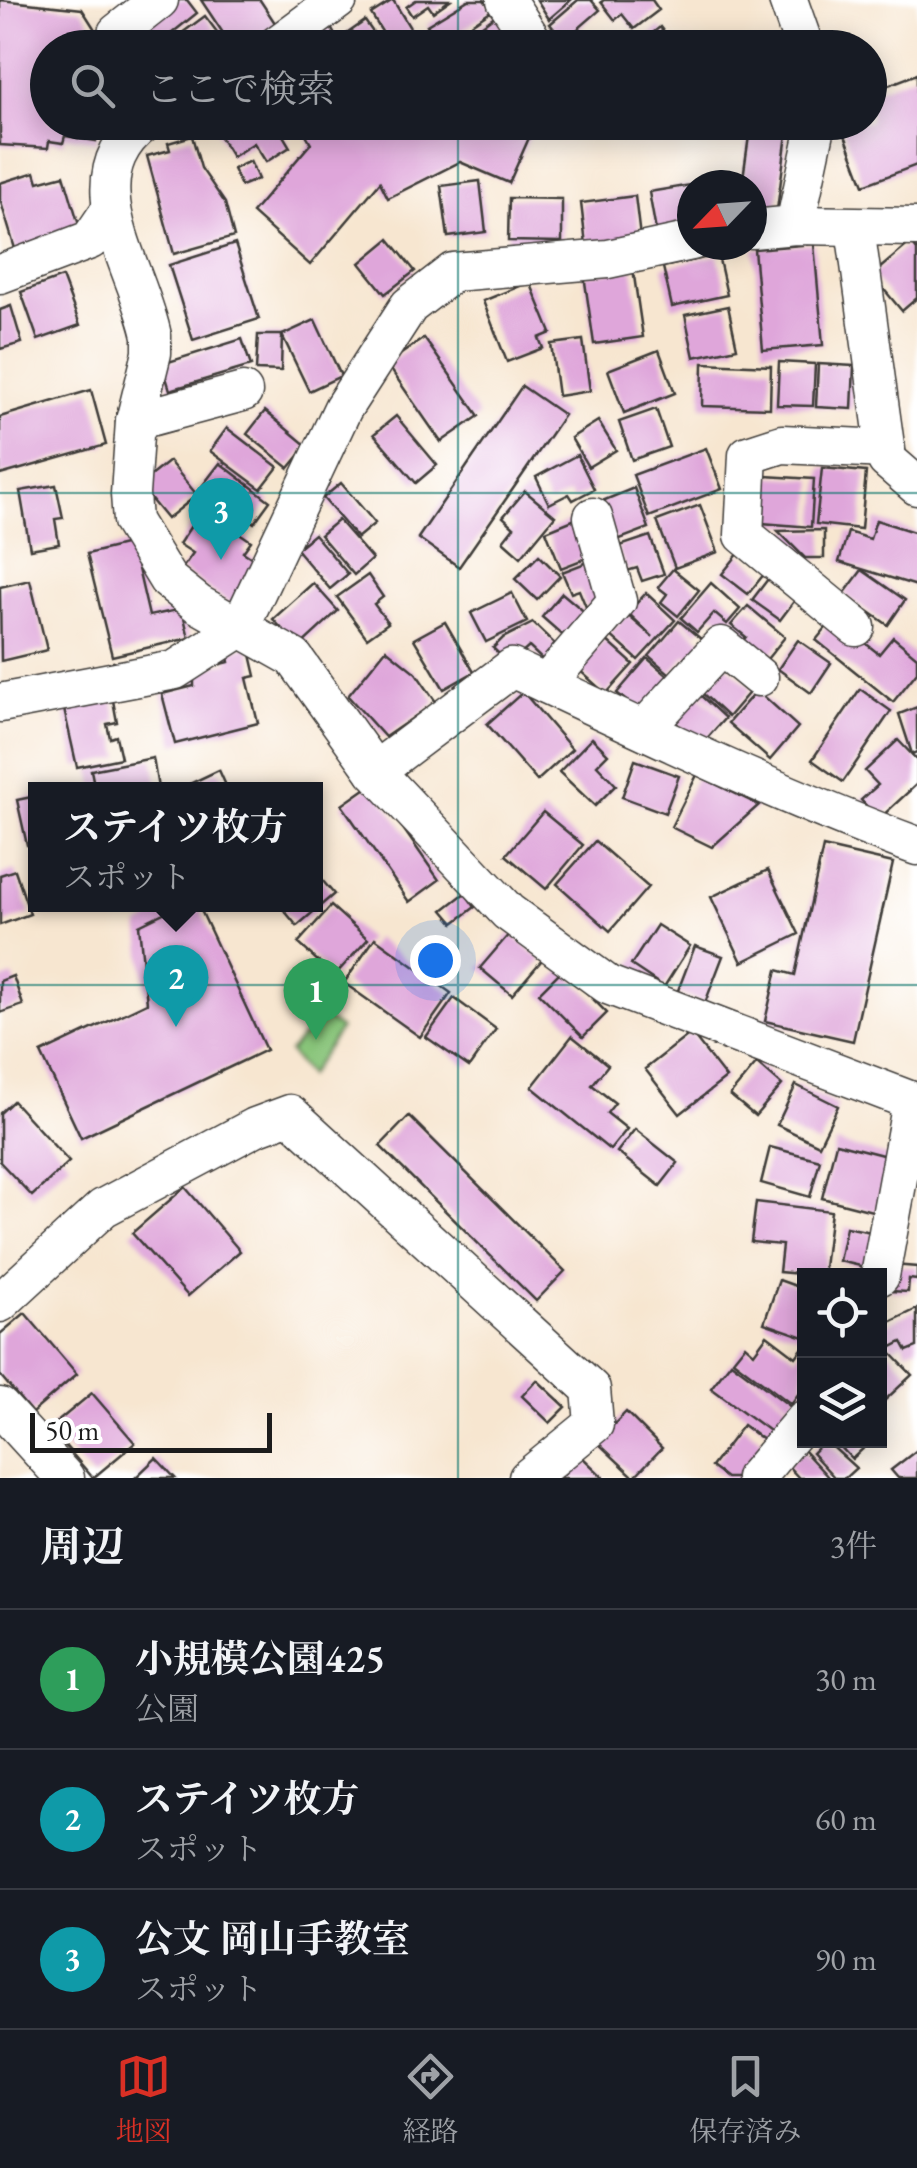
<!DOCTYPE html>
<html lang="ja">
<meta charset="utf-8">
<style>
body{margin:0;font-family:"EB Garamond","Noto Serif JP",serif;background:#242831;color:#f1f3f6}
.controls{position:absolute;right:30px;bottom:30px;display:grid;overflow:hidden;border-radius:0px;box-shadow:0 5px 25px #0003}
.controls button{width:90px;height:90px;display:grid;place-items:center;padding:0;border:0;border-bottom:2px solid #363941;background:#171b24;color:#f1f3f6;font:50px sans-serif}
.compass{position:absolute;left:677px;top:170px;width:90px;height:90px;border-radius:50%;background:#171b24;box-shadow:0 5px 25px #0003;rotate:245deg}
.scale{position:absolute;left:30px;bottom:25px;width:242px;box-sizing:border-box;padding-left:10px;border:5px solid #1c1c1c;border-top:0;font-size:28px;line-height:35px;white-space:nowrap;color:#1c1c1c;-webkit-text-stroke:8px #fff;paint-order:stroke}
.you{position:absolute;left:435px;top:960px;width:35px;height:35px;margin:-25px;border:8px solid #fff;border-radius:50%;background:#1a73e8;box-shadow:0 0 0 15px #1a73e833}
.badge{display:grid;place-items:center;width:65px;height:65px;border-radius:50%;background:#d93025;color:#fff;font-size:32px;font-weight:700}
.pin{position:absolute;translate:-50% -82px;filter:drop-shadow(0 2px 5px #0008)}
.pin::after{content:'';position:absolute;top:52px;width:35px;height:30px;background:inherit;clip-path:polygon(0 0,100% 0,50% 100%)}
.popup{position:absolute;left:28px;top:782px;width:295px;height:130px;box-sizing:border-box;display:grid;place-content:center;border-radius:0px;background:#171b24;filter:drop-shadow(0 2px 8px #0005);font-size:32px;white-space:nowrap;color:#9ea1a6}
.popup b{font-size:38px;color:#f1f3f6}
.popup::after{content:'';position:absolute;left:50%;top:100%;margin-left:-20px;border:20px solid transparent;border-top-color:#171b24}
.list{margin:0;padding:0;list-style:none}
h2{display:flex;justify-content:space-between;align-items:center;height:130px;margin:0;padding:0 40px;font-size:42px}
h2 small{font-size:32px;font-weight:400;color:#9ea1a6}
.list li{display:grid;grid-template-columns:65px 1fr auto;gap:30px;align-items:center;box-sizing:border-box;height:140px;padding:0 40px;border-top:2px solid #363941}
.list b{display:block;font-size:38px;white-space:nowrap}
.list p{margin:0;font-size:32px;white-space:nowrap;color:#9ea1a6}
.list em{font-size:32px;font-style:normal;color:#9ea1a6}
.icon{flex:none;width:55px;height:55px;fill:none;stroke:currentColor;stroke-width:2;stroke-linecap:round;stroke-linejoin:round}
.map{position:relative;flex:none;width:917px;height:1478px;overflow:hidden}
.search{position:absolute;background:#171b24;box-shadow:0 5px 25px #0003;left:30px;right:30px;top:30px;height:110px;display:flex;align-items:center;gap:25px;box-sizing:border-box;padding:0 35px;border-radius:55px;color:#9ea1a6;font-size:38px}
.sheet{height:550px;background:#171b24}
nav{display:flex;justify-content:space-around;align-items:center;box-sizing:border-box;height:140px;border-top:2px solid #363941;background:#171b24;font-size:28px;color:#9ea1a6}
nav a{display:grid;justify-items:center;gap:5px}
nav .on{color:#d93025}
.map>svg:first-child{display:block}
</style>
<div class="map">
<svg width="917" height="1478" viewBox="0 0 917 1478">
<rect width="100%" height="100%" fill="#fff"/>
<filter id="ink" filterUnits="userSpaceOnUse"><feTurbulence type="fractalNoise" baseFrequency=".01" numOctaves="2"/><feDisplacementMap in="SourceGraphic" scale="20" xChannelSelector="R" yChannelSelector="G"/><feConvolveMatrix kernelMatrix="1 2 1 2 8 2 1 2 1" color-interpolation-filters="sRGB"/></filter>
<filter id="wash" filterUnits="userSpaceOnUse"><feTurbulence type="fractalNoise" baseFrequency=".0048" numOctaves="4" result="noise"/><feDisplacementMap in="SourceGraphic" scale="40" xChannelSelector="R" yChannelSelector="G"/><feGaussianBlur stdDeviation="2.25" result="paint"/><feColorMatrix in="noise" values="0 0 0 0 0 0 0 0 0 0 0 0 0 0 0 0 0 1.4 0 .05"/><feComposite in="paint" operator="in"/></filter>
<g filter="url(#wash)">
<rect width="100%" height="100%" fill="#f7e6d0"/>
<path fill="#89c57a" stroke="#52704b" stroke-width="2.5" d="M322,1016L340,1029L308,1076L289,1052Z"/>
<g id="blocks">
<g fill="#dfa6da">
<path d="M0,0L82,9L101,39L99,48H48V122H99L96,141L65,136L63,143L49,141L48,148L0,145Z"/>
<path d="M176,0H187L197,13L156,46L141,28Z"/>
<path d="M201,0H260L277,26L245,48H233Z"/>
<path d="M393,0L421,46L419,48H392L371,14Z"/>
<path d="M416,0H450L433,12L428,5L412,16L406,7Z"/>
<path d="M468,0H484L492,10L440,45L427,25Z"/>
<path d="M537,0H571L549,19Z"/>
<path d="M578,0H591L600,10L564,41L550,24Z"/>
<path d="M604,0H652L659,10L634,29L622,14L615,20L601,2Z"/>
<path d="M500,12L526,48H468L480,39L474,31Z"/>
<path d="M205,16L220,36L212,48H187L178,36Z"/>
<path d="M365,21L384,48H355L345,35Z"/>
<path d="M329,24L342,48H294Z"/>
<path d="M660,27L676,48H640L638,45Z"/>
<path d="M917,74V165L864,185L840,122H870V92Z"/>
<path d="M211,122H275L290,147L266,162L254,143L232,157Z"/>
<path d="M299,122H536L509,183L460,162L388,198L380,182L310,265L252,213L311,143Z"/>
<path d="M750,129L787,134L777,210L752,207V185H742Z"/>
<path d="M192,136L201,168L225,203L234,237L174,254L147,156L170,150L168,143Z"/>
<path d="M250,161L258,179L241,186L233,169Z"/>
<path d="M35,172L38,182L64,175L81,232L16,252L0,199V183Z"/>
<path d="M480,181L486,232L448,237L441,186Z"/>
<path d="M691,185L692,230L657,237L649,192Z"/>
<path d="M635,196L640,237L586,245L581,203Z"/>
<path d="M509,198L562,199V242L508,241Z"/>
<path d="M389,239L415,271L385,294L360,263Z"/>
<path d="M911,242L917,250V298L902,311L872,275Z"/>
<path d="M235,244L259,319L193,340L169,265Z"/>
<path d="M814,244L823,345L763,350L754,249Z"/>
<path d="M718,255L727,295L672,307L663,267Z"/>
<path d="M633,269L643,337L594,344L584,275Z"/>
<path d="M62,277L80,325L38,340L21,292Z"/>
<path d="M530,282L551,333L539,338L543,348L507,362L483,301Z"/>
<path d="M11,306L22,343L0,349V310Z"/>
<path d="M728,306L737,348L694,357L685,315Z"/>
<path d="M315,320L341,376L309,391L282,335Z"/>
<path d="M258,335H282L281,371L256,370Z"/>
<path d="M424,338L479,416L441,442L387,364Z"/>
<path d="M242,339L251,366L170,390L162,364Z"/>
<path d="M583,340L590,391L558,396L551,344Z"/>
<path d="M659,350L675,393L624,413L608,370Z"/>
<path d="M779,362L815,364L813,406L777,405Z"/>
<path d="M703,363L771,366L770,408L702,406Z"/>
<path d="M818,364L854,366L852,409L816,407Z"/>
<path d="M522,386L564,415L459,567L418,538Z"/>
<path d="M91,390L106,445L0,475V417Z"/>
<path d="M656,409L669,447L632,460L619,422Z"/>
<path d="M265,411L307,446L289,468L247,434Z"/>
<path d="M396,416L437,465L416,483L374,434Z"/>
<path d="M598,421L616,450L588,467L571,438Z"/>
<path d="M227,428L278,467L261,489L210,451Z"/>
<path d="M706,448L722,489L649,517L633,475Z"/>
<path d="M577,455L594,489L573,500L569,494L549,504L536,477Z"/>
<path d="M169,461L197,495L167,519L139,485Z"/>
<path d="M220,463L270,501L254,523L203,485Z"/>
<path d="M822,468L866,472L861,529L816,524Z"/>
<path d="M765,476L814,479L811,527L762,523Z"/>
<path d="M341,483L375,523L357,538L323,498Z"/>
<path d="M56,485L63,518L55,519L59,544L30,549L20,491Z"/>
<path d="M634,488L649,528L615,541L600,502Z"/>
<path d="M525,491L555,516L521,557L503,541L514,527L503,517Z"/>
<path d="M700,505L718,552L675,568L657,521Z"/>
<path d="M203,508L251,541L243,552L266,567L238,609L181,570L193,553L179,544Z"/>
<path d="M578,518L592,556L561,568L546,531Z"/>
<path d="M338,520L372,559L354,575L320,535Z"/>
<path d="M876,520L917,533V586L839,562L848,532L870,539Z"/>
<path d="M824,530V558H805L778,531Z"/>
<path d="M314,534L348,574L330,589L296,549Z"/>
<path d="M650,536L664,574L642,581L637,568L627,571L617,547Z"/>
<path d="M132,543L149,616L182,609L189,638L112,656L87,554Z"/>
<path d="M739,553L765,573L748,594L722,574Z"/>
<path d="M539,555L560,576L537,600L515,579Z"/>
<path d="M593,560L608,598L586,607L579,590L571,593L562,572Z"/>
<path d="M673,569L699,590L678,616L661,602L667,594L658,587Z"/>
<path d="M862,570L905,600L888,625L844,594Z"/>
<path d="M368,575L383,597L374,604L388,623L367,638L337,597Z"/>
<path d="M768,579L795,600L780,620L752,600Z"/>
<path d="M30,580L47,650L1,661L0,587Z"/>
<path d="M313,583L338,611L299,647L273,619Z"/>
<path d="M711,583L740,609L727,624L714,613L697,632L681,618Z"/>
<path d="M512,593L527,622L486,642L471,613Z"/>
<path d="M562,593L588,615L567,639L542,617Z"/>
<path d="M646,593L675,620L638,660L609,634L626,614L653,637L628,613Z"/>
<path d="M748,606L785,637L763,664L740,644L746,637L731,625Z"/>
<path d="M834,618L879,654L893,637L917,657V672L893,702L816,640Z"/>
<path d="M679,621L707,644L693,660L687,654L670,674L649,656Z"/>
<path d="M445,622L474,672L444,689L414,639Z"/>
<path d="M533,623L561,650L547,664L529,647L520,655L514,649L504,659L493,648L503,638Z"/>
<path d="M605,639L633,664L606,694L578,669Z"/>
<path d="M798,640L831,663L811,693L778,669Z"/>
<path d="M249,646L256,676L247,678L258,723L175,744L162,694L194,686V671L229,662L227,651Z"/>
<path d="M386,649L416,673L436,702L385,737L348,696Z"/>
<path d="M647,658L674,681L638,711L617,693Z"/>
<path d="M726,665L752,689L728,717L702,693Z"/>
<path d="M860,689L891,711L843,782L812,760Z"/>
<path d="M757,690L798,727L770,760L728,723Z"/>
<path d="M523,692L572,749L537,781L487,724Z"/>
<path d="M699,694L725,718L701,745L674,721Z"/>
<path d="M112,695L117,722L107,724L110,738L116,736L121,758L77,767L63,705Z"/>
<path d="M917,707V752L912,754L899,714Z"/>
<path d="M592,738L608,754L597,765L616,785L595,806L559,772Z"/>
<path d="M898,740L917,760V784L879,819L861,800L878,785L865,771Z"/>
<path d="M153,758L158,788L95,790L91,770Z"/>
<path d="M635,760L679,776L665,813L622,797Z"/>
<path d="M219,770L228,790H187L185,786Z"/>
<path d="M697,775L759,805L712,847L671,827Z"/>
<path d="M372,784L439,880L409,902L342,805Z"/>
<path d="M36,796V843L27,845L17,800Z"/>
<path d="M543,812L583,845L546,889L506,855Z"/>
<path d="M595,841L648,887L610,931L557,884Z"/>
<path d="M823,847L893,863L853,1041L765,1021L777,970L795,975Z"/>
<path d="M15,870L30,914L0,925V875Z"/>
<path d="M768,870L799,934L742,962L711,897Z"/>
<path d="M316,873L334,894L297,926L279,904H316Z"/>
<path d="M465,893L475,907L454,923L443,910Z"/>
<path d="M182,904H198L266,1050L81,1138L41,1053L147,1003L139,925Z"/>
<path d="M331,906L368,939L334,976L298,943Z"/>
<path d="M657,925L690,946L664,987L631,965Z"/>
<path d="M510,933L542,960L512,995L480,968Z"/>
<path d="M375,938L451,993L420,1037L344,983Z"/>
<path d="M695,946L723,956L705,1003L677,993Z"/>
<path d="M563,969L607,1013L583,1037L539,993Z"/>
<path d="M13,976L23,1005L0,1013V981Z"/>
<path d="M454,998L496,1029L469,1067L426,1037Z"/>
<path d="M691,1033L726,1078L680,1114L645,1069Z"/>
<path d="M572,1036L608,1065L592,1085L615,1103L607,1113L627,1129L610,1150L532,1087Z"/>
<path d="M757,1063L782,1085L755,1116L730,1095Z"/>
<path d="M796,1085L838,1106L819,1145L777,1125Z"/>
<path d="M13,1101L69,1162L32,1196L0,1162V1113Z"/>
<path d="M409,1116L565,1271L536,1301L380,1146Z"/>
<path d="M635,1129L678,1163L660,1186L617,1152Z"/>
<path d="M836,1143L890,1157L876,1212L822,1198Z"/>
<path d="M770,1147L820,1160L810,1197L761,1183Z"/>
<path d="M185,1187L240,1251L188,1296L132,1233Z"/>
<path d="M756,1202L831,1211L823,1276L779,1272L782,1245L751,1242Z"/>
<path d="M846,1227L876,1233L869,1268L839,1261Z"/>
<path d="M893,1265L917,1267V1280L909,1279L908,1292L891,1291Z"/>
<path d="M779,1280L804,1289V1337L764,1323Z"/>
<path d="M917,1309V1347L907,1351L902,1342L892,1347L882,1326Z"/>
<path d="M25,1313L77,1374L32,1413L0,1375V1334Z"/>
<path d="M767,1335L796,1357L804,1346V1386L791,1404L733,1360L745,1345L754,1353Z"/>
<path d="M889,1351L912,1375L883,1402L880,1360Z"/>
<path d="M731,1362L799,1413L780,1439L711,1388Z"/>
<path d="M537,1380L566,1407L550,1423L522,1396Z"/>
<path d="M92,1393L135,1443L93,1478L50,1428Z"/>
<path d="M626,1412L662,1448L634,1477L597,1442Z"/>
<path d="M743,1425L767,1443L740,1478H726L711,1467Z"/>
<path d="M825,1440L856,1468L845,1478H835L812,1453Z"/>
<path d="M834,1440H865L868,1444L852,1459Z"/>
<path d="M803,1450L829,1478H799L787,1465Z"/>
<path d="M917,1450V1478H898L891,1470Z"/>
<path d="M581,1456L604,1478H560Z"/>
<path d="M156,1458L175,1478H135Z"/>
</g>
</g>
</g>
<g filter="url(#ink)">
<use href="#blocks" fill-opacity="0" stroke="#3d3a37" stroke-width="2.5"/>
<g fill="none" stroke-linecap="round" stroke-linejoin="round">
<defs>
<g id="minor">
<path d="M506,0L537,48"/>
<path d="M788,0L805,48"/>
<path d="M124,48L117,33L159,0"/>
<path d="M273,48L338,0"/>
<path d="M145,122C70,178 138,266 152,336V353L135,421L130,494L132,521L168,580L198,604L294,658L375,771L508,912L608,985L917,1103"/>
<path d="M795,225L817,122"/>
<path d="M855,228L887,460L917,486"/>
<path d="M752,229L795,225L917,227"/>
<path d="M0,274L90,240L109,212"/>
<path d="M135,421L243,392"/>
<path d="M856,627L744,535L748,455L782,444L886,449"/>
<path d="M546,684L617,601L593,517"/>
<path d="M0,703L175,670L239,629L343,408L409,306L453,272L608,259L692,241"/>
<path d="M646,727L721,646L759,677"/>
<path d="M375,771L512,668C645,731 779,795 917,846"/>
<path d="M880,1276L912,1102"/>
<path d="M0,1303L103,1208L255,1127L290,1114L591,1389L594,1424L528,1478"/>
<path d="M0,1407L65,1478"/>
<path d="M755,1478L804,1420"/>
</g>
</defs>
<use href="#minor" stroke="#3d3a37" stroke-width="41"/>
<use href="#minor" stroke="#fff" stroke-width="38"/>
</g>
</g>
<path fill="none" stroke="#0f766e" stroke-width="2.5" stroke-opacity="0.55" d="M458,0V48M458,122V1478M0,493H917M0,985H917"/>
</svg>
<div class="controls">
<button><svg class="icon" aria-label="locate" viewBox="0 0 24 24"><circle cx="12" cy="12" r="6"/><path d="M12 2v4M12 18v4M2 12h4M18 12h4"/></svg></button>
<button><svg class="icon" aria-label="layers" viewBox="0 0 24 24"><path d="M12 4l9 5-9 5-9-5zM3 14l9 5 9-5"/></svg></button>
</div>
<svg class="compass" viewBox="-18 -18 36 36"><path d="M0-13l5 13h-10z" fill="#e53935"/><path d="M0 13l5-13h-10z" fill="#9ea1a6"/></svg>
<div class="scale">50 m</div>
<div class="you"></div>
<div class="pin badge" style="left:316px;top:1040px;background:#2e9e5b">1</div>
<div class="pin badge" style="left:176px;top:1027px;background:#0f9aa8">2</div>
<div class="popup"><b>ステイツ枚方</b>スポット</div>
<div class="pin badge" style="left:221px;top:560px;background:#0f9aa8">3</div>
<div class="search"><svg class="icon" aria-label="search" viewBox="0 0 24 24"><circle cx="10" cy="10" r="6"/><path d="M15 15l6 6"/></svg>ここで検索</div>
</div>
<section class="sheet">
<h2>周辺<small>3件</small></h2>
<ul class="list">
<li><span class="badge" style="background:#2e9e5b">1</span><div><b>小規模公園425</b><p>公園</p></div><em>30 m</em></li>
<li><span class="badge" style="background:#0f9aa8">2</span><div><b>ステイツ枚方</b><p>スポット</p></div><em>60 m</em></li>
<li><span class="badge" style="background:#0f9aa8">3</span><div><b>公文 岡山手教室</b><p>スポット</p></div><em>90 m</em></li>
</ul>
</section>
<nav>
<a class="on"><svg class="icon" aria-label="map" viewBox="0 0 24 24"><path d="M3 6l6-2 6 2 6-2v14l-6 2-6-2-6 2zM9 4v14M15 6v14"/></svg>地図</a>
<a><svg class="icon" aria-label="directions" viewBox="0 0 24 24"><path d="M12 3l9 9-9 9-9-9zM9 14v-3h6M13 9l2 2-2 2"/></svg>経路</a>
<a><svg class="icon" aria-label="saved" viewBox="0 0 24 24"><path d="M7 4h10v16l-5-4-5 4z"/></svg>保存済み</a>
</nav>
